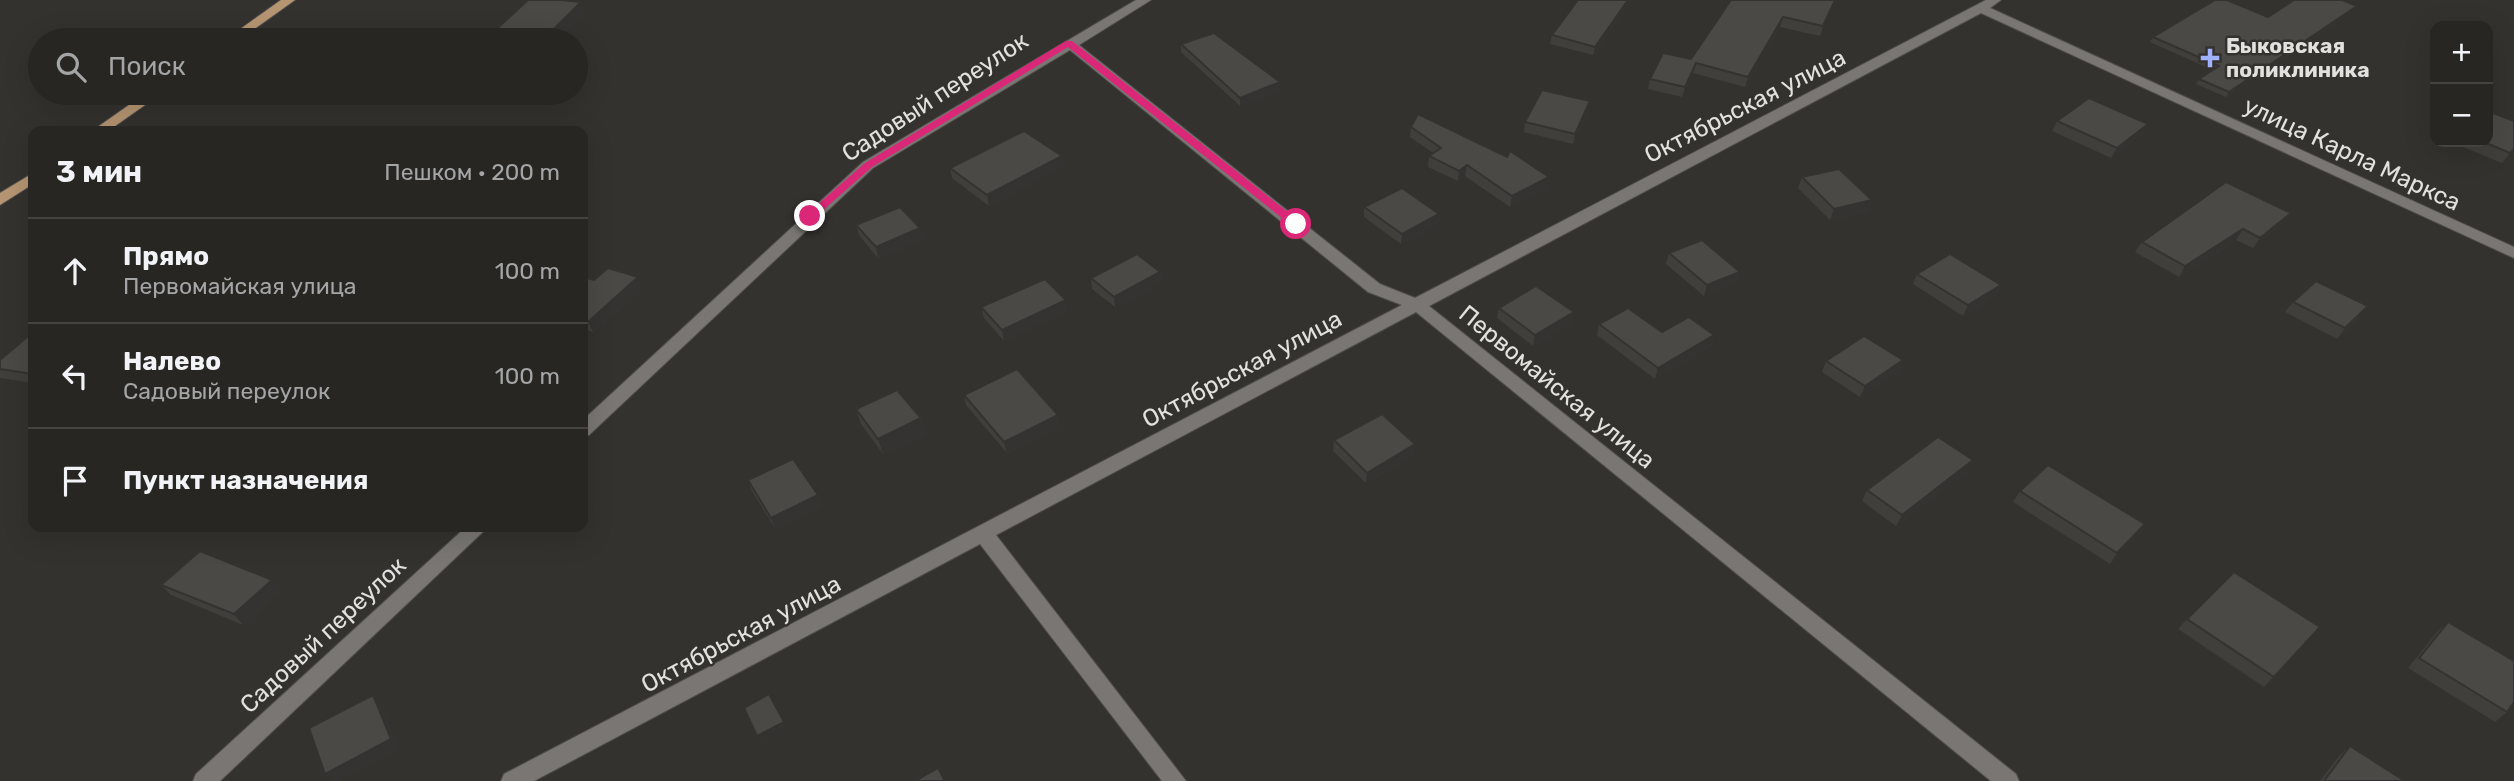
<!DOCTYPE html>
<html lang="ru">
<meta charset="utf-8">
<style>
body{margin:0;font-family:Rubik,sans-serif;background:#2f2e2b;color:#f1f3f6}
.controls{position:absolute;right:21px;top:21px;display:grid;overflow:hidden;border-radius:14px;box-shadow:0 7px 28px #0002}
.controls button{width:63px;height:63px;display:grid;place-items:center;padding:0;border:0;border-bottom:2px solid #434341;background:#272623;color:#f1f3f6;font:35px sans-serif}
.stop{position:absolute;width:21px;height:21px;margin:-16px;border:5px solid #db2777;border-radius:50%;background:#fff}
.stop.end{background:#db2777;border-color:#fff;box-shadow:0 2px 7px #0008}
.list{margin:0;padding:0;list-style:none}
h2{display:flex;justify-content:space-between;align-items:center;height:91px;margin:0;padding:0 28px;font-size:30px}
h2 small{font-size:23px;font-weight:400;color:#a4a5a6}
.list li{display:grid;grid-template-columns:46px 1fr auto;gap:21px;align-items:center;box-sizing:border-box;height:105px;padding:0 28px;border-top:2px solid #434341}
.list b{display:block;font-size:26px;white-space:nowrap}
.list p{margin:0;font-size:23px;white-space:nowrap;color:#a4a5a6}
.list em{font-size:23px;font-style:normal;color:#a4a5a6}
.icon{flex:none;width:38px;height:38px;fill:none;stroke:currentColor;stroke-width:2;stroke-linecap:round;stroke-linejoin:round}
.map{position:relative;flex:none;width:2514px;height:781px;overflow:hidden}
.search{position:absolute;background:#272623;box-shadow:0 7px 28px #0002;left:28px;top:28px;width:560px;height:77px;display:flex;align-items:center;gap:18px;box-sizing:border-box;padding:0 24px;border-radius:38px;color:#a4a5a6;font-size:26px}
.panel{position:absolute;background:#272623;box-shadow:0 7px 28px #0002;left:28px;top:126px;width:560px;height:406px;border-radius:14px}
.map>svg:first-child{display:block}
</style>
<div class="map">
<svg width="2514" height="781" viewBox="0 0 2514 781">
<rect width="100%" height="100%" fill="#34322f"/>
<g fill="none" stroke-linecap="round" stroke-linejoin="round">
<defs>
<g id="minor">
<path d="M1136,0H1151L1079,45L1380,284L1415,298L1986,0H2001L1990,8L2514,247V258L1981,13L1429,306L2016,774L2019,781H1991L1416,312L996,535L1186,781H1162L980,544L534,781H501L504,774L1402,305L1368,292L1070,50L873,168L589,435L583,436V420L863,162Z"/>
<path d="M466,527H488L220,781H193L196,774Z"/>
</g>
<g id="major">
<path d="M281,0H295L239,40H225Z"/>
<path d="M146,93H162L108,131H92Z"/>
<path d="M33,173V184L0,205V193Z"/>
</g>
</defs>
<use href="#minor" stroke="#504d4b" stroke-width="2"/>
<use href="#major" stroke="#504d4b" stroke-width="2"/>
<use href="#minor" fill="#797673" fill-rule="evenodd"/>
<use href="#major" fill="#b59572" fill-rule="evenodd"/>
</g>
<g fill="#403f3c">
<path d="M1578,0H1632L1593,55L1550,44L1552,35Z"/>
<path d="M1731,0H1837L1820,36L1780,27L1745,87L1693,73L1682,97L1648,89L1650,79L1691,59Z"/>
<path d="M581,2L585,12L556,40H493L490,35Z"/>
<path d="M2357,6L2354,11L2226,97L2196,84L2199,79L2213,70L2150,42L2153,37L2268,17Z"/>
<path d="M1181,44L1280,90L1240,106L1181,52Z"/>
<path d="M1590,101L1588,112L1573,144L1524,132L1525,122Z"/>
<path d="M2057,121L2148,124L2142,134L2111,158L2052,131Z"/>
<path d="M1411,127L1547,187L1510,207L1465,176L1458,181L1428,167L1429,156L1433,153L1410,137Z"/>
<path d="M2451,142H2488L2514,153L2502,163Z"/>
<path d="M1062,156L1063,166L989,206L952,178L950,168Z"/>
<path d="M1802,177L1872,200L1868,211L1830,220L1798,188Z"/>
<path d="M1364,207L1439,214L1438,224L1401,244L1364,217Z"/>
<path d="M2291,213L2284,223L2253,248L2236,240L2179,277L2135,252L2142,242Z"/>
<path d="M856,225L923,239L878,258L859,235Z"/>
<path d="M1669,253L1737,282L1704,296L1666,264Z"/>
<path d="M1160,272L1161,282L1115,307L1092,289L1091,278Z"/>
<path d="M1917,274L2001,285L1995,296L1963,316L1913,284Z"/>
<path d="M583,277L643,288L593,332L583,329Z"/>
<path d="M2293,302L2359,317L2337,339L2285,312Z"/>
<path d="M981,307L1067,311L1004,341L984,318Z"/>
<path d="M1499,308L1572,323L1533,346L1497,318Z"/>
<path d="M1599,324L1662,332L1714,335L1711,346L1655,379L1597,335Z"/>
<path d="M33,332V383L0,378V360Z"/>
<path d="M1903,360L1898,371L1860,397L1822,372L1826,361Z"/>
<path d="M964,395L1060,426L1007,453L966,405Z"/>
<path d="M856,409L921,418L924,434L883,454L861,424Z"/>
<path d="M1334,440L1414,455L1366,483L1333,451Z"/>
<path d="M1967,471L1896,526L1862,501L1867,490Z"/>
<path d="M748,480L822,506L775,528L752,491Z"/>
<path d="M2020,491L2145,524L2138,535L2110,564L2013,502Z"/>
<path d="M272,580L281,590L243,625L171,595L161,585Z"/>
<path d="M2187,619L2320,627L2264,687L2178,629Z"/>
<path d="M2448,622L2507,712L2495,722L2408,668L2437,632Z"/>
<path d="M2350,746L2405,781H2320L2339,756Z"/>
</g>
<g fill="#343331">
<path d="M1628,0H1632L1593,55L1595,47Z"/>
<path d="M1835,0H1837L1820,36L1823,26Z"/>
<path d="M581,2L585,12L556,40H543Z"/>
<path d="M2357,6L2354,11L2226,97L2229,92Z"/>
<path d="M1783,17L1780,27L1745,87L1748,77Z"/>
<path d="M1696,63L1693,73L1682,97L1685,87Z"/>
<path d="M1280,82V90L1240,106V98Z"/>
<path d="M1590,101L1588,112L1573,144L1575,134Z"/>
<path d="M2148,124L2142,134L2111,158L2117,148Z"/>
<path d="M2514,149V153L2502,163L2510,153Z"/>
<path d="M1062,156L1063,166L989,206L987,195Z"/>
<path d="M1467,165L1465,176L1458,181L1459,171Z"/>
<path d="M1549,177L1547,187L1510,207L1512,196Z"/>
<path d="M1872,200L1868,211L1830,220L1834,209Z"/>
<path d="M2291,213L2284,223L2253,248L2260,238Z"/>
<path d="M1439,214L1438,224L1401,244L1402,234Z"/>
<path d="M920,228L923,239L878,258L876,247Z"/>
<path d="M2243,229L2236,240L2179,277L2185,266Z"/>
<path d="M1160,272L1161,282L1115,307L1114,297Z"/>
<path d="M1740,272L1737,282L1704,296L1707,285Z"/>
<path d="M638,277L643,288L593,332L588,322Z"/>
<path d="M2001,285L1995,296L1963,316L1968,305Z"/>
<path d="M1066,300L1067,311L1004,341L1002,330Z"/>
<path d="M2368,306L2359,317L2337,339L2345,328Z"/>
<path d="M1574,312L1572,323L1533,346L1535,335Z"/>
<path d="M1714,335L1711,346L1655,379L1658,368Z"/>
<path d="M1903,360L1898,371L1860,397L1865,386Z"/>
<path d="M1058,415L1060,426L1007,453L1004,442Z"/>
<path d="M921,418L924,434L883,454L878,439Z"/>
<path d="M1415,444L1414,455L1366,483L1367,473Z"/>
<path d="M1973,460L1967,471L1896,526L1902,515Z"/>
<path d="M818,495L822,506L775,528L771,518Z"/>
<path d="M2145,524L2138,535L2110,564L2117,553Z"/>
<path d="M272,580L281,590L243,625L234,614Z"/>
<path d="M373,695L382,705L400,749L340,781H332L325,774Z"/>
<path d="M784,722L786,727L759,741L757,736Z"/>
</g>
<g fill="#4b4946" stroke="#343331" stroke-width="2">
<path d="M528,0H560L581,2L543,40L490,35Z"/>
<path d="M1578,0H1628L1595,47L1552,35Z"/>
<path d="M1731,0H1835L1823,26L1783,17L1748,77L1696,63L1685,87L1650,79L1663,53L1691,59Z"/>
<path d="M2215,0H2227L2268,17L2294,0H2342L2357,6L2229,92L2199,79L2219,66L2153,37Z"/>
<path d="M1214,33L1280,82L1240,98L1181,44Z"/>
<path d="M1542,90L1590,101L1575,134L1525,122Z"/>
<path d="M2089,98L2148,124L2117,148L2057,121Z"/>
<path d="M2488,111L2514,121V149L2510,153L2484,142H2488Z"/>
<path d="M1418,114L1507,157L1510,151L1549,177L1512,196L1467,165L1459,171L1429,156L1441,148L1411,127Z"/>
<path d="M1024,131L1062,156L987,195L950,168Z"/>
<path d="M1839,169L1872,200L1834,209L1802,177Z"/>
<path d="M2226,182L2291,213L2260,238L2243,229L2185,266L2142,242Z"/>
<path d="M1402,188L1439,214L1402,234L1364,207Z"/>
<path d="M900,207L920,228L876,247L856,225Z"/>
<path d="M1702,240L1740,272L1707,285L1669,253Z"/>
<path d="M1137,254L1160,272L1114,297L1091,278Z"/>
<path d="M1950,254L2001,285L1968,305L1917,274Z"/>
<path d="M608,268L638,277L588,322L583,320V277L594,280Z"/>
<path d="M1045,279L1066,300L1002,330L981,307Z"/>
<path d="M2316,281L2368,306L2345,328L2293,302Z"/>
<path d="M1536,286L1574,312L1535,335L1499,308Z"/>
<path d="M1628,308L1662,332L1689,317L1714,335L1658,368L1599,324Z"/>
<path d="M33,332V374L0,369V360Z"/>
<path d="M1864,336L1903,360L1865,386L1826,361Z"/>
<path d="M1017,369L1058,415L1004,442L964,395Z"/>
<path d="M897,390L921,418L878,439L856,409Z"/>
<path d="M1382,414L1415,444L1367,473L1334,440Z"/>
<path d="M1938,437L1973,460L1902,515L1867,490Z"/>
<path d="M793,459L818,495L771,518L748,480Z"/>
<path d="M2048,465L2145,524L2117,553L2020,491Z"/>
<path d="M200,551L272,580L234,614L161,585Z"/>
<path d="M2234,572L2320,627L2274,677L2187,619Z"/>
<path d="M2448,622L2514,661V702L2507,712L2419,658Z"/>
<path d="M769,694L784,722L757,736L744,708Z"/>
<path d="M373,695L391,739L325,774L309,728Z"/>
<path d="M2350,746L2405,781H2324Z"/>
<path d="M938,768L945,781H915Z"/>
</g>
<path fill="#db2777" d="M1066,41H1072L1299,221V226H1292L1068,47L872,167L814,218H807V214L865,163Z"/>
<path fill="#a1b2fd" stroke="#34322f" stroke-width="2.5" d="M2206.5 47.5h7v7h7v7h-7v7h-7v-7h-7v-7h7z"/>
<g text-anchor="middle" stroke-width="5" stroke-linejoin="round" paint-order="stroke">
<g font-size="21" font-weight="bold" fill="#e3e1df" stroke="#34322f" text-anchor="start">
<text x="2226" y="53">Быковская<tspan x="2226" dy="24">поликлиника</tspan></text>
</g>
<g font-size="24" fill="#e3e1df" stroke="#34322f">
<text transform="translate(935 97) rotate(-33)" y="8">Садовый переулок</text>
<text transform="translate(1745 106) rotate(-27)" y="8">Октябрьская улица</text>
<text transform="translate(2352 154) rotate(25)" y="8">улица Карла Маркса</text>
<text transform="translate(1242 369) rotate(-28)" y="8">Октябрьская улица</text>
<text transform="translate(1557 387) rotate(39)" y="8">Первомайская улица</text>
<text transform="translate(741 634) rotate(-28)" y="8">Октябрьская улица</text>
<text transform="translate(323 635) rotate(-43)" y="8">Садовый переулок</text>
</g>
</g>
</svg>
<div class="controls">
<button>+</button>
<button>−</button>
</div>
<div class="stop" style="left:1296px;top:224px"></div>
<div class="stop end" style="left:810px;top:216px"></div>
<div class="search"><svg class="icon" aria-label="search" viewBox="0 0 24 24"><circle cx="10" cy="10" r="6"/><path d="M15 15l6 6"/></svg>Поиск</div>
<section class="panel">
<h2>3 мин<small>Пешком · 200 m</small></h2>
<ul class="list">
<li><svg class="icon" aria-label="ahead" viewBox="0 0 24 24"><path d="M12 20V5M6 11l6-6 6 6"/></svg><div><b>Прямо</b><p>Первомайская улица</p></div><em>100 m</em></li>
<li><svg class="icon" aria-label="left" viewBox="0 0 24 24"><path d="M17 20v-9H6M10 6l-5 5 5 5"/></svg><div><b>Налево</b><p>Садовый переулок</p></div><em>100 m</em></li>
<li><svg class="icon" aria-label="arrive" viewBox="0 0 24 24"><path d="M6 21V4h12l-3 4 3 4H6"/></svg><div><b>Пункт назначения</b></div></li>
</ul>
</section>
</div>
